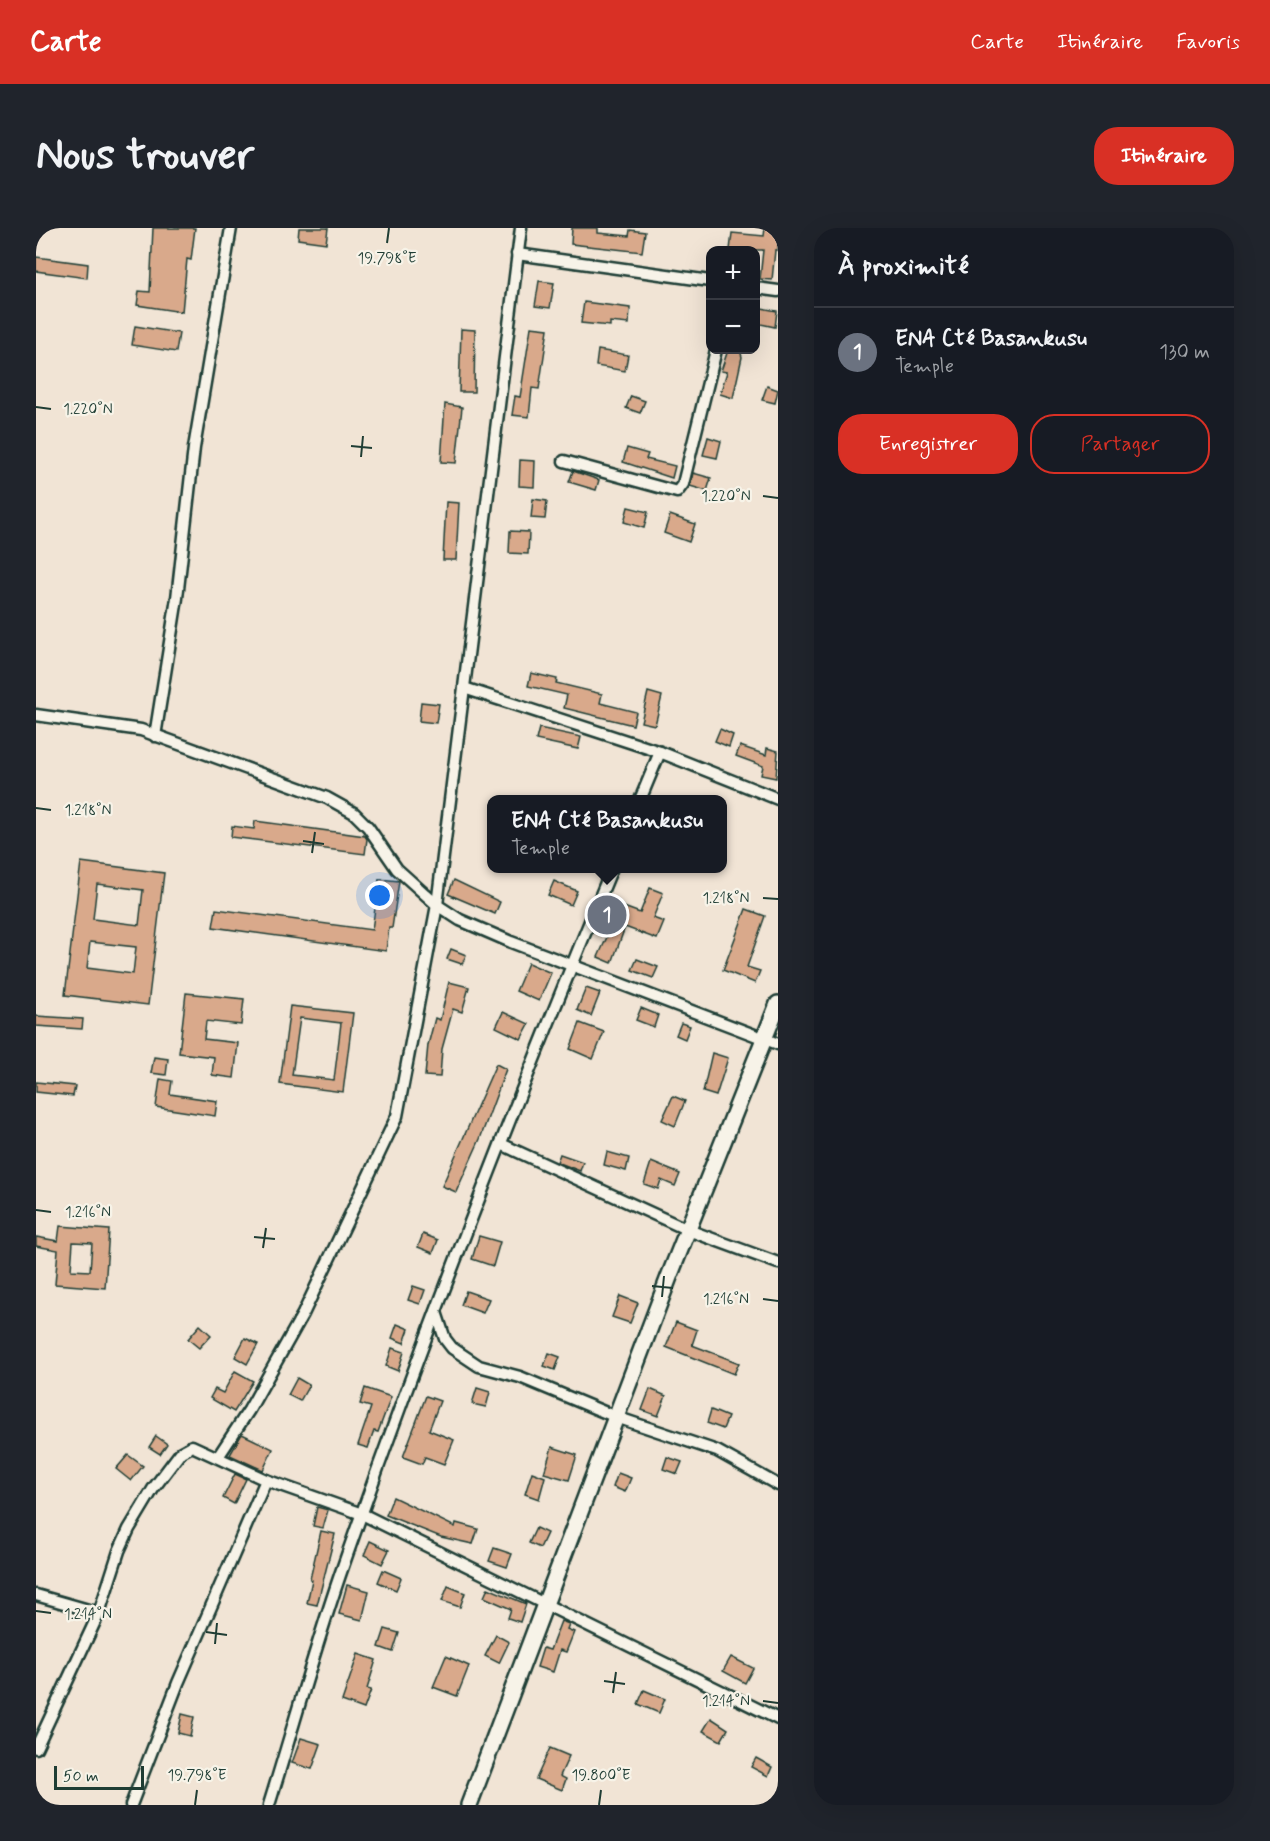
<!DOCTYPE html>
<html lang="fr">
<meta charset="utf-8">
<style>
body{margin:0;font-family:Mynerve,sans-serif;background:#20242c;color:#f1f3f6}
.controls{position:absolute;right:18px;top:18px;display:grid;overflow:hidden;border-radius:12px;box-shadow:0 6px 24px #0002}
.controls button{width:54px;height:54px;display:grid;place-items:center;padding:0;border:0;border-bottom:2px solid #363941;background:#171b24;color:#f1f3f6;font:30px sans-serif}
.scale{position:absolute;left:18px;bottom:15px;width:90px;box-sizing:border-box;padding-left:6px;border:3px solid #1f3d34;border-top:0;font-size:16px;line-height:21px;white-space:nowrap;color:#1f3d34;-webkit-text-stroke:4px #f7f3e8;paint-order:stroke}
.you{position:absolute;left:344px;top:668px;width:21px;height:21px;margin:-15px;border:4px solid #fff;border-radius:50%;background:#1a73e8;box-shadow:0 0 0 9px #1a73e833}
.badge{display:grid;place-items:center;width:39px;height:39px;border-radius:50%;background:#d93025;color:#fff;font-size:20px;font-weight:700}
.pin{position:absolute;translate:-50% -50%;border:3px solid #fff;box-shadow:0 2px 6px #0006}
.popup{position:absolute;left:451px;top:567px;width:240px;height:78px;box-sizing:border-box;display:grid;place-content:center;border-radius:12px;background:#171b24;filter:drop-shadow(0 2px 4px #0005);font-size:20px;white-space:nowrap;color:#9ea1a6}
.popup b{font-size:22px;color:#f1f3f6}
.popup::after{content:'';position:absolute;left:50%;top:100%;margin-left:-12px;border:12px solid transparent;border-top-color:#171b24}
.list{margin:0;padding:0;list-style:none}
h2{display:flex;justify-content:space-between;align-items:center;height:78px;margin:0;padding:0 24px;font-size:26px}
h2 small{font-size:20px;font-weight:400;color:#9ea1a6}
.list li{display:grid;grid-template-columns:39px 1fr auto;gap:18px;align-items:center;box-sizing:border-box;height:90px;padding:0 24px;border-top:2px solid #363941}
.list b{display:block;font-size:22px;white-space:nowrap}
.list p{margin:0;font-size:20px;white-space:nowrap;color:#9ea1a6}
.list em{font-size:20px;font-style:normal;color:#9ea1a6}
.actions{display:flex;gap:12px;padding:18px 24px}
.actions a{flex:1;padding:14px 0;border:2px solid #d93025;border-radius:24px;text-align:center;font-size:21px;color:#d93025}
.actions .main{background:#d93025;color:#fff}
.map{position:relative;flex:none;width:742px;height:1577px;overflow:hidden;border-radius:24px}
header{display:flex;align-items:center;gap:36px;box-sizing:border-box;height:84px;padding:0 30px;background:#d93025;color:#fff}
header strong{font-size:28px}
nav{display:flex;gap:33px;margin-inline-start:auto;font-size:21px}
.intro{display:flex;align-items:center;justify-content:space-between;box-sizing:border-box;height:144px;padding:0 36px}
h1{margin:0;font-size:42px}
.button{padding:15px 27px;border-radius:24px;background:#d93025;color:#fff;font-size:21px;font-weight:700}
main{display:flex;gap:36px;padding:0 36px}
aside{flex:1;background:#171b24;border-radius:24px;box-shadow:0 6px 24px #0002}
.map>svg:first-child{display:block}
</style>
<header>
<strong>Carte</strong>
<nav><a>Carte</a><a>Itinéraire</a><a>Favoris</a></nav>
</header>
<div class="intro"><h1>Nous trouver</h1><a class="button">Itinéraire</a></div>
<main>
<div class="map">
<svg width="742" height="1577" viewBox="0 0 742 1577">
<rect width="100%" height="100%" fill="#f1e4d5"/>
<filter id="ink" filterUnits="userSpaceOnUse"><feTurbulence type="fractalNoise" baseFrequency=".0167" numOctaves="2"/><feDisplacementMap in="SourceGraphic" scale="12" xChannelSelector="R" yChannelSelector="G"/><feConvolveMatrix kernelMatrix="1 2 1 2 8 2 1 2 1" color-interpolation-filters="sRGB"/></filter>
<g filter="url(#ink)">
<g fill="#d9a98b" stroke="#1f3d34" stroke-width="1.5" fill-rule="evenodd">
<path d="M117,0H159L155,32L151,31L146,84L101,77L103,63L114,64Z"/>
<path d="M263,0H292L290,15L262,11Z"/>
<path d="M536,0H562V5L593,8L594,2L609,4L606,24L535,16Z"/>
<path d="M729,0H742V22H739L736,52L724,51L727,22H694L696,5L728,8Z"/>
<path d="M0,29L52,36L51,50L0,43Z"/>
<path d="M503,53L518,55L514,80L499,78Z"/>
<path d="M548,74L594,80L593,96L574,94V98L545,95Z"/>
<path d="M720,79L741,83L739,99L720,95Z"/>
<path d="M99,98L143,105L140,124L96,117Z"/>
<path d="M495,99L512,101L503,161L496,160L493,189L476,187L479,168L484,169Z"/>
<path d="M425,101L439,102L438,164H423Z"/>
<path d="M562,122L592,127L589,143L560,138Z"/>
<path d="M692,122H704L706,129L697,170L684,166L691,144L685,143Z"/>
<path d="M731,158L742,162L739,175L726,172Z"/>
<path d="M595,168L609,173L604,185L590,180Z"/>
<path d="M409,176L426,179L420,235L405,234Z"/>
<path d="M672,209L685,213L681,230L667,227Z"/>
<path d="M591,220L612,226L610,231L639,238L636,250L587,234Z"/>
<path d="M484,232L499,233L498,259L483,258Z"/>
<path d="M537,243L563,252L560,262L533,254Z"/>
<path d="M657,245L675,250L671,263L654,258Z"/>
<path d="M497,271L511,273L509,291L495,290Z"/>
<path d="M410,274L423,275L420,332H407Z"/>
<path d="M592,279L612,284L608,300L588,294Z"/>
<path d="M634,287L659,296L653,314L628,305Z"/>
<path d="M474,303L493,304L492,326L473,325Z"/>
<path d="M495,445L521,451L520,455L566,466L564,475L600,484L597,497L528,480L531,467L492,458Z"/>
<path d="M612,464L626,468L619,497L605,494Z"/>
<path d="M385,474L403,476L400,495L383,493Z"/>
<path d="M503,500L545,509L542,521L500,512Z"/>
<path d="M684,501L697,507L693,519L679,513Z"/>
<path d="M704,518L730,527L731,520L742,523L740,550L725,547L727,538L700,528Z"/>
<path d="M219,593L329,608L331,611L329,626L195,609L196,598L218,601Z"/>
<path d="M45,634L128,645L112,777L29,767ZM61,656L107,662L103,697L57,691ZM54,714L100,719L97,746L51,740Z"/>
<path d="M343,651L363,653L356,700H353L350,723L177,699L180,681L336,702Z"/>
<path d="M418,652L464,674L459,686L412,666Z"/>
<path d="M518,653L541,663L535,677L512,667Z"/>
<path d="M614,660L627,665L617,690L628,694L621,711L589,699L576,735L562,729L585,678L604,685Z"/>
<path d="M710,681L729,688L711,739L724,743L719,755L687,742Z"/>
<path d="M415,721L430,727L426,736L411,731Z"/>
<path d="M601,731L622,739L617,750L596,742Z"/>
<path d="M492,735L515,745L503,773L480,763Z"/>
<path d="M413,754L433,759L426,784L417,781L406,821L404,849L389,848L392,817L399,790L404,792Z"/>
<path d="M550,760L564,765L555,788L541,782Z"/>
<path d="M150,765L208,771L205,797L170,793L168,811L202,815L198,850L176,847L178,829L143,825Z"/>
<path d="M254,778L317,785L307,864L244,856ZM264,790L305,795L298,852L256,847Z"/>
<path d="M605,780L622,787L618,799L600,792Z"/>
<path d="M467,784L493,796L485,811L460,799Z"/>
<path d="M0,788L47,791L46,801L0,798Z"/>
<path d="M544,795L568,804L557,831L534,821Z"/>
<path d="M645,795L654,798L649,811L640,807Z"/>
<path d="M676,825L692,830L680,868L667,864Z"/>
<path d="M118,829L132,831L130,847L115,845Z"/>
<path d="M460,836L470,841L444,911L420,964L406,958Z"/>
<path d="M124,851L136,853L134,866L181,873L179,888L120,879Z"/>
<path d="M0,854L39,858L37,868L0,864Z"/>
<path d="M637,868L649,873L639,898L626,892Z"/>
<path d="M571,924L593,930L590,943L568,937Z"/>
<path d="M524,926L547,934L544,943L521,934Z"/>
<path d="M615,934L644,946L639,958L625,952L622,961L608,956Z"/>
<path d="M24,998L73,1002L69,1060L19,1056L22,1022L0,1018V1009L22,1013ZM37,1014L56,1015L54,1043L35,1042Z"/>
<path d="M387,1006L402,1012L397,1025L382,1019Z"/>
<path d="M443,1008L464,1014L457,1038L436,1031Z"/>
<path d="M377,1058L389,1062L384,1076L372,1072Z"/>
<path d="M430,1063L453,1071L447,1085L425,1077Z"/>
<path d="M584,1068L602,1075L594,1095L576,1089Z"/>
<path d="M640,1094L661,1102L656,1117L703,1135L698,1146L630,1119Z"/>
<path d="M361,1096L373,1101L368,1115L356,1110Z"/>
<path d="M164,1097L175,1107L163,1120L152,1111Z"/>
<path d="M209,1110L222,1116L211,1136L199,1129Z"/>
<path d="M356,1120L368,1124L362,1143L350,1138Z"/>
<path d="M513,1125L524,1129L519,1142L508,1138Z"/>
<path d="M199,1143L217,1153L198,1184L174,1170L179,1161L187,1165Z"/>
<path d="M261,1150L273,1157L264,1173L252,1167Z"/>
<path d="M329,1160L355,1169L342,1204L338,1203L332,1220L322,1217L335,1179L324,1176Z"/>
<path d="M441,1160L454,1164L450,1179L436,1176Z"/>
<path d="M614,1161L630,1168L622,1188L606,1182Z"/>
<path d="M390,1168L404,1173L393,1202L418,1212L408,1236L389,1229L386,1236L367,1229Z"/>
<path d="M675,1182L692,1189L687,1201L671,1195Z"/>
<path d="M206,1206L237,1221L227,1242L194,1227Z"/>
<path d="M120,1208L131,1216L124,1226L113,1219Z"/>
<path d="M516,1219L541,1227L533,1252L508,1245Z"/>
<path d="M92,1227L107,1238L95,1253L80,1241Z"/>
<path d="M631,1229L646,1234L641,1246L627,1241Z"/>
<path d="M496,1244L509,1249L503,1271L489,1266Z"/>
<path d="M582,1245L595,1250L589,1264L577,1259Z"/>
<path d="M199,1246L210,1251L198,1276L187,1270Z"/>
<path d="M357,1269L419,1299L420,1295L442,1301L437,1316L405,1309L350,1287Z"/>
<path d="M281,1279L292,1282L287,1300L277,1298Z"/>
<path d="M500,1300L511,1305L504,1320L493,1315Z"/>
<path d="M285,1303L299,1306L281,1377L271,1375L276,1352L274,1351Z"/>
<path d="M334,1313L353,1322L346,1336L328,1327Z"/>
<path d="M458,1320L476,1326L471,1339L453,1333Z"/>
<path d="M347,1342L365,1350L360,1362L342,1354Z"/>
<path d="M311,1357L333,1363L326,1392L303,1386Z"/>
<path d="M412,1358L429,1365L424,1379L406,1373Z"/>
<path d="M452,1360L490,1376L484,1394L472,1390L475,1381L448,1369Z"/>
<path d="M525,1393L533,1396L531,1401L538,1404L530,1424L524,1422L517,1444L501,1439L507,1420L514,1422Z"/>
<path d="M349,1401L363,1405L357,1424L343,1419Z"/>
<path d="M460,1407L473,1414L463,1435L449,1428Z"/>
<path d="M322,1426L340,1432L331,1461L335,1462L328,1481L306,1473Z"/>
<path d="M410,1428L433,1438L421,1468L397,1459Z"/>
<path d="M695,1429L717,1440L709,1455L687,1443Z"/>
<path d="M608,1462L629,1471L623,1485L602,1476Z"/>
<path d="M146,1486L158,1489L154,1508L142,1505Z"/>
<path d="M675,1490L692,1501L685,1513L667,1503Z"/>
<path d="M265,1510L285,1516L276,1541L256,1535Z"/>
<path d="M514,1520L533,1528L524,1548L530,1551L526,1562L500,1551Z"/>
<path d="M720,1530L736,1539L732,1548L715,1539Z"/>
</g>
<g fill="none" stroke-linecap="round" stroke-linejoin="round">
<defs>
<g id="street">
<path d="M481,26L674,53"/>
<path d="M720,60L742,63"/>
<path d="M528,233L641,264L647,256L680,122"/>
<path d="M428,460L624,524"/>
<path d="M0,487L105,502L291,570L318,585L332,599L361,641L401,677L424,692L475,714L742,816"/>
<path d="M119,508L141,370L158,220L195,0"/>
<path d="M604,572L624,524L742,571"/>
<path d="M465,916L652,1002L742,1035"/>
<path d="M400,1084L409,1111L416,1120L443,1138L484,1149L580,1189L681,1223L742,1257"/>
<path d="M182,1229L213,1182L267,1086L361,888L401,677L485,0"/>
<path d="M0,1367L63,1385"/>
<path d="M0,1520L63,1385L83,1323L93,1301L117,1261L145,1224L156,1218L230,1252L326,1286L742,1491"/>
<path d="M95,1577L142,1455L230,1252"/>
<path d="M233,1577C257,1500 278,1423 304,1347C387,1109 479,874 576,640"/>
</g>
<path id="secondary" d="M433,1577L633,1049L742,776"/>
</defs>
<use href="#street" stroke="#1f3d34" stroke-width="15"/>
<use href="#secondary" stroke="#1f3d34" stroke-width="20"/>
<use href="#street" stroke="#f7f3e8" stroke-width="10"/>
<use href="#secondary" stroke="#f7f3e8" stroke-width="15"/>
</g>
</g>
<path fill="none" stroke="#1f3d34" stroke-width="2" d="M351,15L353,0M0,179L15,181M315,218L336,220M325,229L327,208M727,268L742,270M0,580L15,582M267,613L288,616M276,625L279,604M727,670L742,671M0,982L15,984M218,1009L239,1011M227,1020L230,1000M616,1058L637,1060M626,1069L628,1048M727,1071L742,1073M0,1383L15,1385M170,1404L191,1407M179,1416L181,1395M568,1453L589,1456M577,1465L580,1444M727,1473L742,1475M159,1577L161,1562M563,1577L565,1562"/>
<g font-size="15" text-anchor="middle" fill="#1f3d34" stroke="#f7f3e8" stroke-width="4.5" stroke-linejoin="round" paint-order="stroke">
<text x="351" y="35">19.798°E</text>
<text x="52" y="186">1.220°N</text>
<text x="690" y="273">1.220°N</text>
<text x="52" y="587">1.218°N</text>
<text x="690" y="675">1.218°N</text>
<text x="52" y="989">1.216°N</text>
<text x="690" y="1076">1.216°N</text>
<text x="52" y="1391">1.214°N</text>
<text x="690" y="1478">1.214°N</text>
<text x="161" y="1552">19.798°E</text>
<text x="565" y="1552">19.800°E</text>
</g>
</svg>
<div class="controls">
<button>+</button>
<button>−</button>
</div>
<div class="scale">50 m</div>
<div class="you"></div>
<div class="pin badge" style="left:571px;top:687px;background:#6b7280">1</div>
<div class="popup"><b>ENA Cté Basankusu</b>Temple</div>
</div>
<aside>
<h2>À proximité<small></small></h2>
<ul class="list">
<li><span class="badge" style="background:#6b7280">1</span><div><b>ENA Cté Basankusu</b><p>Temple</p></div><em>130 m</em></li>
</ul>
<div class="actions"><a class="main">Enregistrer</a><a>Partager</a></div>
</aside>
</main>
